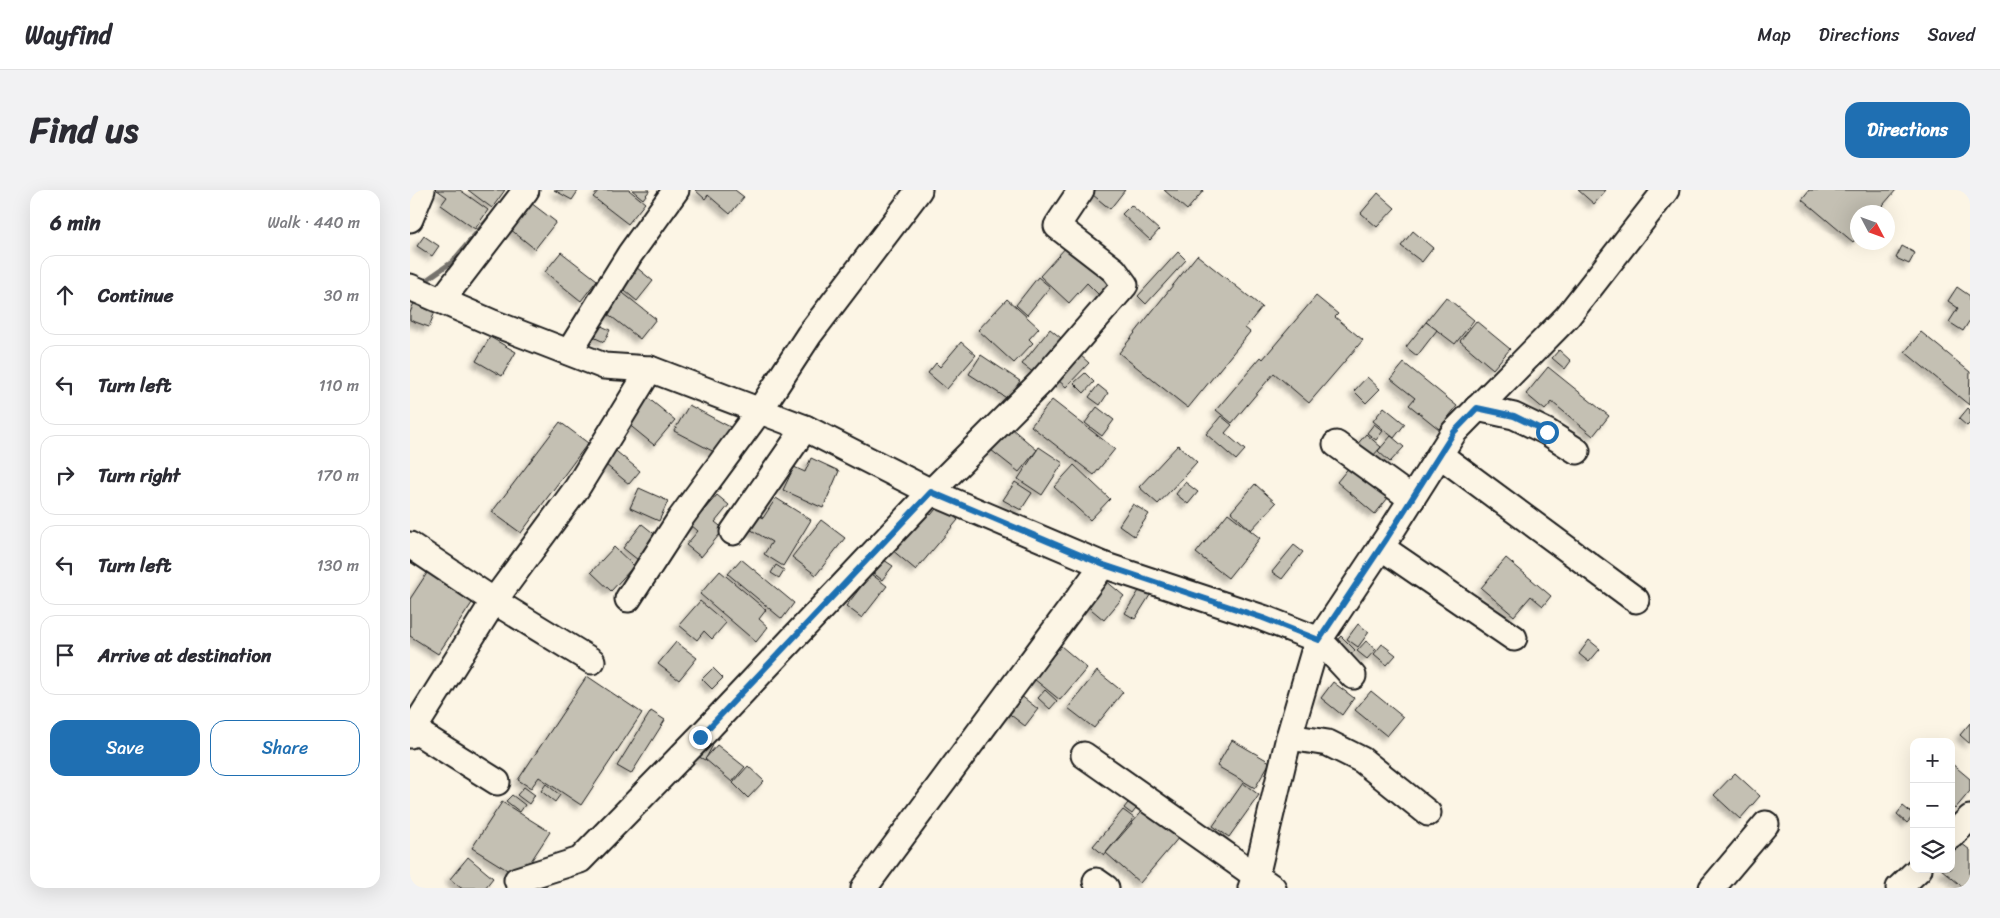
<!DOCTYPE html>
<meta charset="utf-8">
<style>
body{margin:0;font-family:Sriracha,sans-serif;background:#f2f2f3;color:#2b2b33}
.controls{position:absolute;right:15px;bottom:15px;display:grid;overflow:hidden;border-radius:10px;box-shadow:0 5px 20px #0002}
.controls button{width:45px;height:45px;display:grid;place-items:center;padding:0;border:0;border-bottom:1px solid #e1e1e2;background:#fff;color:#2b2b33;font:25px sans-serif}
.compass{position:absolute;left:1440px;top:15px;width:45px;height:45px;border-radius:50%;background:#fff;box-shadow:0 5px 20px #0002;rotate:131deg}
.stop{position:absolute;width:15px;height:15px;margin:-11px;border:4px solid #1f6fb2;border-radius:50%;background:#fff}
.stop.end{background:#1f6fb2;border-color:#fff;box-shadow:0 1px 5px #0008}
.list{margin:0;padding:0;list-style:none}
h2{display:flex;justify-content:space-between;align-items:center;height:65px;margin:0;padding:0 20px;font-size:21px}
h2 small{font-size:16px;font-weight:400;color:#7c7c81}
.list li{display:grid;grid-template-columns:32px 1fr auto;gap:15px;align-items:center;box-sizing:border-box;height:80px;margin:0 10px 10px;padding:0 10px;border:1px solid #e1e1e2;border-radius:15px}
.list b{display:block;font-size:19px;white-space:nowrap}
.list em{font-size:16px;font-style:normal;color:#7c7c81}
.actions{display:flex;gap:10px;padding:15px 20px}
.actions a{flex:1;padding:11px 0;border:1px solid #1f6fb2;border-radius:15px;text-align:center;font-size:18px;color:#1f6fb2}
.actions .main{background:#1f6fb2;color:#fff}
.icon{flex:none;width:28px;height:28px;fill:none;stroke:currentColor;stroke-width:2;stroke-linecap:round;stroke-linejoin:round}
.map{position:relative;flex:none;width:1560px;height:698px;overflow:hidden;border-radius:15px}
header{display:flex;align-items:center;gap:30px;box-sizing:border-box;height:70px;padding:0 25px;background:#fff;border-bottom:1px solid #e1e1e2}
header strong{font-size:24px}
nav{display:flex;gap:28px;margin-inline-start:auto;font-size:18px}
.intro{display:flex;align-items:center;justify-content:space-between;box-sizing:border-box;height:120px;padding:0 30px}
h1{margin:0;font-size:35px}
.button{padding:12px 22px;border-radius:15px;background:#1f6fb2;color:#fff;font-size:18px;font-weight:700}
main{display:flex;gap:30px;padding:0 30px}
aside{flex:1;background:#fff;border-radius:15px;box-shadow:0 5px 20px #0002}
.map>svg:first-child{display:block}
</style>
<header>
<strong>Wayfind</strong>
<nav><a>Map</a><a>Directions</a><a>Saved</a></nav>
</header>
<div class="intro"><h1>Find us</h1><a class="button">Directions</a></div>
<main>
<aside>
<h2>6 min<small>Walk · 440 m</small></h2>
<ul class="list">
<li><svg class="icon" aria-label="ahead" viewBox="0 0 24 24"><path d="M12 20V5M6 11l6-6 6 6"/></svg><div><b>Continue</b></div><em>30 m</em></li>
<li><svg class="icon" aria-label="left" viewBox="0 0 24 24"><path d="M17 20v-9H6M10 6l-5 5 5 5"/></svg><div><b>Turn left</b></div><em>110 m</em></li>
<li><svg class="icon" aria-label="right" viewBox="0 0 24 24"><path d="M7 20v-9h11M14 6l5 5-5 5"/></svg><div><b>Turn right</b></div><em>170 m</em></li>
<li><svg class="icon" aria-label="left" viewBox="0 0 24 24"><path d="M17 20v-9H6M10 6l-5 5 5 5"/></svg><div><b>Turn left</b></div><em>130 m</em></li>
<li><svg class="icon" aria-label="arrive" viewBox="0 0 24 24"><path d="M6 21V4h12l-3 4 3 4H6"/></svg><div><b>Arrive at destination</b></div></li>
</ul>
<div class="actions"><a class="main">Save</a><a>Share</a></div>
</aside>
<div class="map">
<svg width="1560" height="698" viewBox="0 0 1560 698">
<defs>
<filter id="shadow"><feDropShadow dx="-4.5" dy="4.5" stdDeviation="2.5" flood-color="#0004"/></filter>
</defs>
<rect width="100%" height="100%" fill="#fcf5e5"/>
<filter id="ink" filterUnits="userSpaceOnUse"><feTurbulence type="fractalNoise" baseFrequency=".02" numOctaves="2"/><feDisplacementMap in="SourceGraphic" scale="10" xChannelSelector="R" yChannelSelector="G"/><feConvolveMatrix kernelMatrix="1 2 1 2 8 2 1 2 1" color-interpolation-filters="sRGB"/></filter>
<g filter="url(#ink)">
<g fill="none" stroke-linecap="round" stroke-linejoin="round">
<path stroke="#75726c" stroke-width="5" d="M10,92L12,93L42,72L79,28"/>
</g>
<g fill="#c4c0b3" stroke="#1c1c1c" filter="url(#shadow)">
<path d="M27,0H50L78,20L65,39L31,15L37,7Z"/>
<path d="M58,0H95L82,18Z"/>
<path d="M144,0H166L168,1L162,10Z"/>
<path d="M189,0H219L235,13L218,34L183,7Z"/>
<path d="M222,0H240L233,9Z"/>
<path d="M285,0H325L334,7L320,24L298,5L295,9Z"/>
<path d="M677,0H715L700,19Z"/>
<path d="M754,0H794L777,20Z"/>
<path d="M1168,0H1196L1184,14Z"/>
<path d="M1399,0H1486L1467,22H1448V47L1443,52L1392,9Z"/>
<path d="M968,3L985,18L967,37L951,23Z"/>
<path d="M121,13L146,32L125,59L100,39Z"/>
<path d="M721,15L749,40L740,50L712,24Z"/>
<path d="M1003,41L1023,58L1012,72L991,56Z"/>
<path d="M14,46L29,56L22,66L7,56Z"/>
<path d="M657,56L700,96L691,107L677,93L659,113L630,86Z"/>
<path d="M1492,56L1505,63L1499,74L1486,68Z"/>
<path d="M151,62L187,90L171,111L135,82Z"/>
<path d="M768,62L776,70L736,114L728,106Z"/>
<path d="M787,65L852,117L835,138L840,142L778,218L709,163Z"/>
<path d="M226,77L243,91L227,111L209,96Z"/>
<path d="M628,87L640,97L617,125L606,115Z"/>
<path d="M1547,97L1560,106V130L1553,141L1539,132L1548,118L1538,111Z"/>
<path d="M209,100L246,129L230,149L193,120Z"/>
<path d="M906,106L928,124L925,127L953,150L899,213L864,183L822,233L806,220L851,167L853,169Z"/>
<path d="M1036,107L1064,130L1045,154L1016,132Z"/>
<path d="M597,109L629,138L619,149L623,153L604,173L568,140Z"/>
<path d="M5,110L26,119L19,137L0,130V123Z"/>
<path d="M1066,131L1100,159L1083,179L1050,151Z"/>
<path d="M1016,132L1027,140L1007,166L996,157Z"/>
<path d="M185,133L200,140L194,152L179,145Z"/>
<path d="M640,139L656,152L628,186L612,174Z"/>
<path d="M1511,142L1560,182L1559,215L1495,162Z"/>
<path d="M80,147L106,162L92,186L66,171Z"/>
<path d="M551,152L566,165L537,199L518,183L526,173L530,177Z"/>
<path d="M1149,160L1161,171L1155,179L1142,168Z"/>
<path d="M571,165L610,191L598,209L559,184Z"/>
<path d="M670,165L679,173L656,197L648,190Z"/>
<path d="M994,173L1047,216L1029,239L999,215L1005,208L981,189Z"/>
<path d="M1138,177L1199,226L1183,246L1142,212L1135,220L1116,204Z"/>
<path d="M675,183L684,192L674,203L664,193Z"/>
<path d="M957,187L970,199L956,213L944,201Z"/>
<path d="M688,195L698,203L690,215L679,207Z"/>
<path d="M238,208L265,230L244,255L217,233Z"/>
<path d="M642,210L705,259L684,285L621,236Z"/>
<path d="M279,215L322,238L308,264L264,241Z"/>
<path d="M687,217L704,230L692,246L675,233Z"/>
<path d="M974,217L995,234L984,248L963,231Z"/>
<path d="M1558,218L1560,220V233L1557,236L1549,229Z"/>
<path d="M811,226L822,235L815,243L835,260L826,270L796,244Z"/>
<path d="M150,232L178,253L111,343L82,322Z"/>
<path d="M964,234L973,241L966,250L957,243Z"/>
<path d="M600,237L627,260L609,282L581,260Z"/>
<path d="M956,244L971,257L961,268L946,256Z"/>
<path d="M981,246L994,257L980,272L968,261Z"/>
<path d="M768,255L787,272L748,314L729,297Z"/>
<path d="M201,257L230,281L219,294L190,270Z"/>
<path d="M629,257L653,273L632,305L608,289Z"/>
<path d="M401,268L429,281L413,318L373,300L384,277L395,282Z"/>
<path d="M664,275L700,309L680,330L644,297Z"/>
<path d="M940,276L978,308L965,324L927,292Z"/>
<path d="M605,292L622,303L611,320L593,310Z"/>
<path d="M775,292L788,302L778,314L766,304Z"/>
<path d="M845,294L866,313L841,340L821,322Z"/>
<path d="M229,298L258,311L249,331L220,318Z"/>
<path d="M307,305L319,315L305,332L314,339L291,367L276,355L288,341L281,335Z"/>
<path d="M366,308L401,330L373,376L354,364L362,352L331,334L340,319L353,328Z"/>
<path d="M530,314L548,330L506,380L481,359L514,320L521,325Z"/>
<path d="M723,314L739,324L724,346L709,335Z"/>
<path d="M818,323L850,348L818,388L786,363Z"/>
<path d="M411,330L435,348L406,385L382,367Z"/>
<path d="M232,334L247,346L228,370L213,358Z"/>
<path d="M884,355L893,362L872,389L862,382Z"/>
<path d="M204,357L224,376L201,401L181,382Z"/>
<path d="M471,368L483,376L472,390L461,381Z"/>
<path d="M1096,368L1141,406L1133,416L1121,406L1104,426L1071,398Z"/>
<path d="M331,369L384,413L372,429L318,384Z"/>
<path d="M366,375L374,380L369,388L361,383Z"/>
<path d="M19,380L64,410L28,464L0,446V409Z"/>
<path d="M310,381L356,420L349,429L358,437L346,452L290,404Z"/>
<path d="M461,384L477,396L452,428L436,416Z"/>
<path d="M695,390L714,406L694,430L675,414Z"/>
<path d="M732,396L742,402L725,429L715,423Z"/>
<path d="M290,411L316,433L302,449L294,441L287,450L269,435Z"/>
<path d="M948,434L959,442L948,457L937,449Z"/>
<path d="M931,446L945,460L937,469L922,456Z"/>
<path d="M1179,450L1190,459L1179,472L1169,464Z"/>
<path d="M956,451L966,459L957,469L947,461Z"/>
<path d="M266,452L287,468L269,490L248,474Z"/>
<path d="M972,454L986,465L977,475L964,464Z"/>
<path d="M651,456L677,478L650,510L624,489Z"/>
<path d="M303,478L313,488L302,499L292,489Z"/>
<path d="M687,481L713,502L684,538L658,518Z"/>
<path d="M177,486L232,523L171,615L129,587L121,598L108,590Z"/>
<path d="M923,492L944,508L932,525L911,508Z"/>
<path d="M635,500L647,511L640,519L628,508Z"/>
<path d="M961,501L993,527L977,546L945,520Z"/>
<path d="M610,505L628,519L615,536L597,522Z"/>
<path d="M241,521L255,530L221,584L207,576Z"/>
<path d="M1560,533V554L1550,545Z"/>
<path d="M822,550L860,572L845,598L807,576Z"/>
<path d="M295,551L303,555L295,570L287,566Z"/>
<path d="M307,555L335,577L322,592L295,569Z"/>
<path d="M1541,573L1560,589V601L1545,619L1541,615Z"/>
<path d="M338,576L354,591L338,608L323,593Z"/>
<path d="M1325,583L1350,606L1330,629L1304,605Z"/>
<path d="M833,593L849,605L819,647L803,636Z"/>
<path d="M136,594L150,605L145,612L131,601Z"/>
<path d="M114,597L125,605L119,614L107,605Z"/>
<path d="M102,605L115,615L110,622L96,611Z"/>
<path d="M721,609L729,615L722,624L714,618Z"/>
<path d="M92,612L140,642L110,688L62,658Z"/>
<path d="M1493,616L1504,625L1497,633L1487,624Z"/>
<path d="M736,617L770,646L730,693L696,663Z"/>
<path d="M713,620L724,628L694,665L683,656Z"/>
<path d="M1551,653L1560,660V698H1554L1531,679H1541V665Z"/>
<path d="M58,667L83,688L75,698H51L40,689Z"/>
</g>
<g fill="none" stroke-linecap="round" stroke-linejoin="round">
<defs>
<g id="minor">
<path d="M0,29L12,0"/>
<path d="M0,97L83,133L194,176L240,179L395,238L521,302L693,375L853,428L909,450L905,458L879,547L849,674L841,698"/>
<path d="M32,110L116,0"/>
<path d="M159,162L220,64L266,0"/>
<path d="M1067,218L1104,226L1137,242L1167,261"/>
<path d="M926,254L1002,309"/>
<path d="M1030,265L1226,410"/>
<path d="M323,342L395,238"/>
<path d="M0,355L84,411L0,545"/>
<path d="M971,357L1104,448"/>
<path d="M218,409L270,329L350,220L399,145L509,0"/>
<path d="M909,450L977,348L1044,242L1157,127L1256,0"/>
<path d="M905,458H917L943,486"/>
<path d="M182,471L84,411L167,298L240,179"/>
<path d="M4,540L87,592"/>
<path d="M879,547L918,553L952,570L1018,623"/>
<path d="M674,565L863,698"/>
<path d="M1541,646L1560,628"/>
<path d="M107,690L170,670L290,547L521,302L630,193L715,95L704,80L647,36L671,0"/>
<path d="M686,691L696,698"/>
<path d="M454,698L693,375"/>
<path d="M1302,698L1356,634"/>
<path d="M1489,698L1509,679"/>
</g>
</defs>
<use href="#minor" stroke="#1c1c1c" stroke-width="29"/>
<use href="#minor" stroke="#fcf5e5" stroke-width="25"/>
</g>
</g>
<g fill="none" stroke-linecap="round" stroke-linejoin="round" filter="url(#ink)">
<path stroke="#1f6fb2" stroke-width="6" d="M290,547L521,302L694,375L853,428L909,450L977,348L1044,242L1067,218L1104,226L1137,242"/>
</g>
</svg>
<div class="controls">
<button>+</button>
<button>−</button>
<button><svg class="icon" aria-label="layers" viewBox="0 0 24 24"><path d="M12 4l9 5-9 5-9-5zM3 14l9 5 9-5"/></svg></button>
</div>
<svg class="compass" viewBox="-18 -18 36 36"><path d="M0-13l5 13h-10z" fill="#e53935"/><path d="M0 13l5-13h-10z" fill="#7c7c81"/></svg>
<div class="stop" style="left:1137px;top:242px"></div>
<div class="stop end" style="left:290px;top:547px"></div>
</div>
</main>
